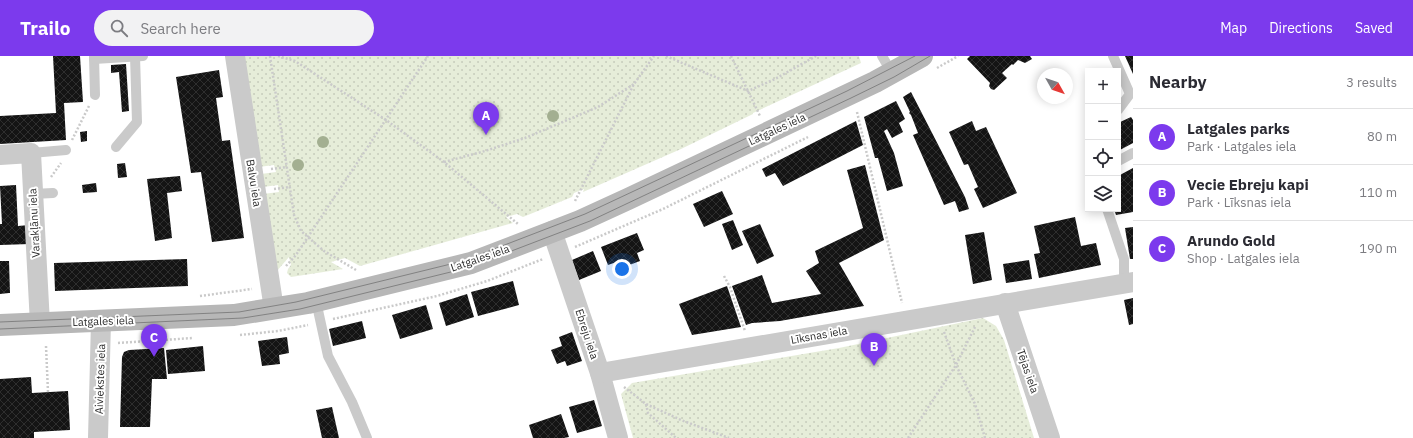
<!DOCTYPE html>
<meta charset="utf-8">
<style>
body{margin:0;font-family:"IBM Plex Sans",sans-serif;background:#f2f2f3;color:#2b2b33}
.controls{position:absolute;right:12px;top:12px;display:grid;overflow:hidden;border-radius:0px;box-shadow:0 2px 10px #0003}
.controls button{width:36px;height:36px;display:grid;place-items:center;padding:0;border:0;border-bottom:1px solid #e1e1e2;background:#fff;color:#2b2b33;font:20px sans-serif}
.compass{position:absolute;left:1037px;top:12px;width:36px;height:36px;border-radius:50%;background:#fff;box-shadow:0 2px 10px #0003;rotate:130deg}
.you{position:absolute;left:622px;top:213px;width:14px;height:14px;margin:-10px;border:3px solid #fff;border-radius:50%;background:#1a73e8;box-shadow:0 0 0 6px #1a73e833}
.badge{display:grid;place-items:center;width:26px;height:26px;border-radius:50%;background:#7c3aed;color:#fff;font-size:13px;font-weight:700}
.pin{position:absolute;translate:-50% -33px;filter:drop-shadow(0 1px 2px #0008)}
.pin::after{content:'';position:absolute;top:21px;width:14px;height:12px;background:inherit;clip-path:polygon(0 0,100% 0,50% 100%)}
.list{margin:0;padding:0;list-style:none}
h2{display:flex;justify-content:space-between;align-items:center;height:52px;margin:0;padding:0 16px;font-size:17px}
h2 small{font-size:13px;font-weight:400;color:#7c7c81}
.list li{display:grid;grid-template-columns:26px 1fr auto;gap:12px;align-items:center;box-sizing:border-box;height:56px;padding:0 16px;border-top:1px solid #e1e1e2}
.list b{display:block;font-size:15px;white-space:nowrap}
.list p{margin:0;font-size:13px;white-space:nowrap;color:#7c7c81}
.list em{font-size:13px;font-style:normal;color:#7c7c81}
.icon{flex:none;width:22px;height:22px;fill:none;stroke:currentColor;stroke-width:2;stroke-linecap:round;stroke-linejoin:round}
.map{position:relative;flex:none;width:1133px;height:382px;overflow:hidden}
header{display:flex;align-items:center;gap:24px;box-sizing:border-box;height:56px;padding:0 20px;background:#7c3aed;color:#fff}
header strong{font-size:19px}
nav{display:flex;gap:22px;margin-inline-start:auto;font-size:14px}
.search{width:280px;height:36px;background:#f2f2f3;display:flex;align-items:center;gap:10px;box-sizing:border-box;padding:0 14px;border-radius:22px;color:#7c7c81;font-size:15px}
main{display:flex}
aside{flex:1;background:#fff}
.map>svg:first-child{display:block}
</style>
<header>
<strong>Trailo</strong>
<div class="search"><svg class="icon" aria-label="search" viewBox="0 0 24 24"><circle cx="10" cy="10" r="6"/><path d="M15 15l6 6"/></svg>Search here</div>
<nav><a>Map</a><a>Directions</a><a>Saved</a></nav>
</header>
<main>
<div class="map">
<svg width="1133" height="382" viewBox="0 0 1133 382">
<defs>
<pattern id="grass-dots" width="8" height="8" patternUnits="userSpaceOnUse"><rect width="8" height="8" fill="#e6edd9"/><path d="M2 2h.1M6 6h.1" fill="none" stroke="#c6ccbb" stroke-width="1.8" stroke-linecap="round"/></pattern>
<pattern id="building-cross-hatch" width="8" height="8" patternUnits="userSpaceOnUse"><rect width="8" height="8" fill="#141414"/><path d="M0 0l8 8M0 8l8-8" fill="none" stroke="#2e2e2e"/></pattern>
</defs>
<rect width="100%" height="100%" fill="#fff"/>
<g fill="url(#grass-dots)">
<path d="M243,0H859L861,7L753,57V58L681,93L583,136L584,133L574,137L572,141L523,161L517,158L506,161L513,167L360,210L345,202L331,206L343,213L291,221L287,217L288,213L291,209L289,201L276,216L263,138L279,136L278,129L263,131L261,118L276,116L274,109L259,111Z"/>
<path d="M983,262L996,270L1004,284L1034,382H633L621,338L632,327L839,292Z"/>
</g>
<g fill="url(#building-cross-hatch)">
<path d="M53,0H80L83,46L64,47L66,84L0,88V60L56,57Z"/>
<path d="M970,0H1030L1032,3L1025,7L1018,4L1013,9L1012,8L1002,17L1007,22L994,34L991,33L989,30L990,27L967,3Z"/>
<path d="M1125,0H1133V18Z"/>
<path d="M126,8L129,55L122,56L119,16L111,17V9Z"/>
<path d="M219,14L223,41L216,42L222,85L230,84L244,182L212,186L201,116L191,117L176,21Z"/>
<path d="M911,36L965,141L969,153L959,156L955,145L944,149L913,79L918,77L911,59L909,57L910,56L903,41Z"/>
<path d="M896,45L905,63L899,67L903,76L892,82L887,73L884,75L894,97L903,130L887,135L878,102H875L864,61Z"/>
<path d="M1131,61L1133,64V87L1118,95V67Z"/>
<path d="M856,65L863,89L783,130L775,117L766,121L762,113Z"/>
<path d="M972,65L976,75L986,71L1017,137L983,152L974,133L978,131L968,108L964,109L949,76Z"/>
<path d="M87,75V85L81,86L80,76Z"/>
<path d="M125,107L127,121L118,122L117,108Z"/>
<path d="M865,109L884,184L839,207L864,250L780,265L752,267L746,269L732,230L762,219L772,247L821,238L806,215L819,207L815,195L863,172L847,114Z"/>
<path d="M1133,112V156L1116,159L1114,153H1118V120Z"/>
<path d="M180,120L182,135L167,137L172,182L155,185L147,123Z"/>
<path d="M96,127L97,136L83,137L82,129Z"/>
<path d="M16,129L18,170L29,169L30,188L0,189V168H2L0,130Z"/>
<path d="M722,135L733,158L704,171L693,148Z"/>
<path d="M1075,161L1081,190L1096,187L1101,209L1039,222L1034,198L1040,197L1034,170Z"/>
<path d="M733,164L743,189L732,194L722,168Z"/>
<path d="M760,168L774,200L757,208L742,175Z"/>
<path d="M1133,171V203H1130L1125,172Z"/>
<path d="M984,176L992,224L973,228L965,179Z"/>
<path d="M637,177L644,194L637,197L640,205L624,211L622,204L608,209L601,191Z"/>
<path d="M593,195L601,215L579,224L572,204Z"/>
<path d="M187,203L188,230L55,235L54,207Z"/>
<path d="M1029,204L1032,223L1006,227L1003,208Z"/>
<path d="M0,205H9L10,237H9L0,238Z"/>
<path d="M513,225L519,249L478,260L471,236Z"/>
<path d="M727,230L741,271L692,279L679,248Z"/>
<path d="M467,238L474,261L446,270L439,247Z"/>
<path d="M1133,242V268L1129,269L1124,244Z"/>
<path d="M426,249L433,273L400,283L392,259Z"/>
<path d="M362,265L366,282L333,290L329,273Z"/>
<path d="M572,276L582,305L567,310L565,305L557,308L551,294L562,290L559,281Z"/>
<path d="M287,281L289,297L279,299L280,308L262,310L258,285Z"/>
<path d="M203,290L205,315L168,318L166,294Z"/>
<path d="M164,292L167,323H152L150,371H120L122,301L124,296L129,294Z"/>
<path d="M31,321L32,337L68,335L70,374L34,376V382H0V323Z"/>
<path d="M594,344L602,370L577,377L569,351Z"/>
<path d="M332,351L339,382H322L316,354Z"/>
<path d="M561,358L569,381L564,382H533L529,369Z"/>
</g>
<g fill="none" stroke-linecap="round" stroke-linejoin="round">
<g stroke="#cacaca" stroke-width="2.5" stroke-dasharray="2 2" stroke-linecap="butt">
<path d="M270,0L294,159L301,175L324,195L356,214"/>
<path d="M278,0L295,5L386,64L444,106L518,168"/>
<path d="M666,0L748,35L775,23L816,0"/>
<path d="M731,0L760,60"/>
<path d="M937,12L958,0"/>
<path d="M857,56L902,247"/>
<path d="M72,84L89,50"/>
<path d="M444,106L485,95L525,82L598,51L634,28"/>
<path d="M271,113L286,111"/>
<path d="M51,121L61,107"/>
<path d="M274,133L289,131"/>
<path d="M575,145L634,28L654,0"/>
<path d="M575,191L663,153L808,81"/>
<path d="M286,210L296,199L428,0"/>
<path d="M724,220L730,231L745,275"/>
<path d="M200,240L252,233"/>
<path d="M333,263L437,240L487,225L543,203"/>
<path d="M944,276L956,309L975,348L985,382"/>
<path d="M240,279L278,275L308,269"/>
<path d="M118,287L193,282"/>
<path d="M46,290L48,336"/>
<path d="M624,331L646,348L681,364L729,382"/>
<path d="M646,348L648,357L676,382"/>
<path d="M908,382L956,309L975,271"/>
</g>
<g stroke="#cacaca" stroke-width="10">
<path d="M94,0L95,39"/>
<path d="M882,0L892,17"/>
<path d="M1113,0L1130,38L1118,54"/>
<path d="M94,3L143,0"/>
<path d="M116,91L137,66L135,0"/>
<path d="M31,97L66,94"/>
<path d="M1118,105L1133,97"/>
<path d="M33,138L53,137"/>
<path d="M1107,153L1124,203V228"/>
<path d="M316,245L328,300L352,346L367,382"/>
</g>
<g stroke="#cacaca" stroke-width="20">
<path d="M235,0L274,253"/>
<path d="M0,99L31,97L40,268"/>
<path d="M552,175L600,317L618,382"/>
<path d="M1005,247L1050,382"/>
<path d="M600,317L1133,226"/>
<path d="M98,382L101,265"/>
</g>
<path stroke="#b7b7b7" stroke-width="22" d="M0,269L234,259L308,247L471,207L580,165L628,143L875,26L922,0"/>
<g stroke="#828282" stroke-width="1">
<path d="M0,266L239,256L296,246L463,205L585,158L847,35L915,0"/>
<path d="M0,273L243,262L300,253L467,212L590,165L851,42L894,21L930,0"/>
</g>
</g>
<g fill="#a3af91">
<circle cx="553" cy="60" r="6"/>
<circle cx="323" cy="86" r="6"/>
<circle cx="298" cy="109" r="6"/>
</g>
<g text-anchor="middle" stroke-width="4" stroke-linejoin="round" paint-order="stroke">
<g font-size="11" fill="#2d2d2d" stroke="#fff">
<text transform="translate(777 73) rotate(-25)" y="4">Latgales iela</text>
<text transform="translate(254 127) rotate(81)" y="4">Balvu iela</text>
<text transform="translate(34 167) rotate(-93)" y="4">Varakļānu iela</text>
<text transform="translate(480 202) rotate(-19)" y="4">Latgales iela</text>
<text transform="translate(103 265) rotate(-2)" y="4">Latgales iela</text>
<text transform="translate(587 278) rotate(72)" y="4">Ebreju iela</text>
<text transform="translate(819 279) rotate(-10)" y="4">Līksnas iela</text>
<text transform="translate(1028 315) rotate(71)" y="4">Tējas iela</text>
<text transform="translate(100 323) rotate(-88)" y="4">Aiviekstes iela</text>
</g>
</g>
</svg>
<div class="controls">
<button>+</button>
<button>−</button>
<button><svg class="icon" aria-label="locate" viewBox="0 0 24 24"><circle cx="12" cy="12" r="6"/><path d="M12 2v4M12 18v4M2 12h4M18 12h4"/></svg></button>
<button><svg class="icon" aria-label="layers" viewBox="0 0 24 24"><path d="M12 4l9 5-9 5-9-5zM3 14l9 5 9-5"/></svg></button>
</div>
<svg class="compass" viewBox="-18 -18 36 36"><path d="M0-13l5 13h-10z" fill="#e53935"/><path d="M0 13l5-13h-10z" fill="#7c7c81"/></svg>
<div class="you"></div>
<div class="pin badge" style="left:486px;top:79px">A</div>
<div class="pin badge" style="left:874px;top:310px">B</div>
<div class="pin badge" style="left:154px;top:301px">C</div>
</div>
<aside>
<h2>Nearby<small>3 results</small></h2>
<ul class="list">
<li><span class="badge">A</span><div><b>Latgales parks</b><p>Park · Latgales iela</p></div><em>80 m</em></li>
<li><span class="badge">B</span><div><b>Vecie Ebreju kapi</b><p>Park · Līksnas iela</p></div><em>110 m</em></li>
<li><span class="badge">C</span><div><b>Arundo Gold</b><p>Shop · Latgales iela</p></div><em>190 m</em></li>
</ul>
</aside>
</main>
